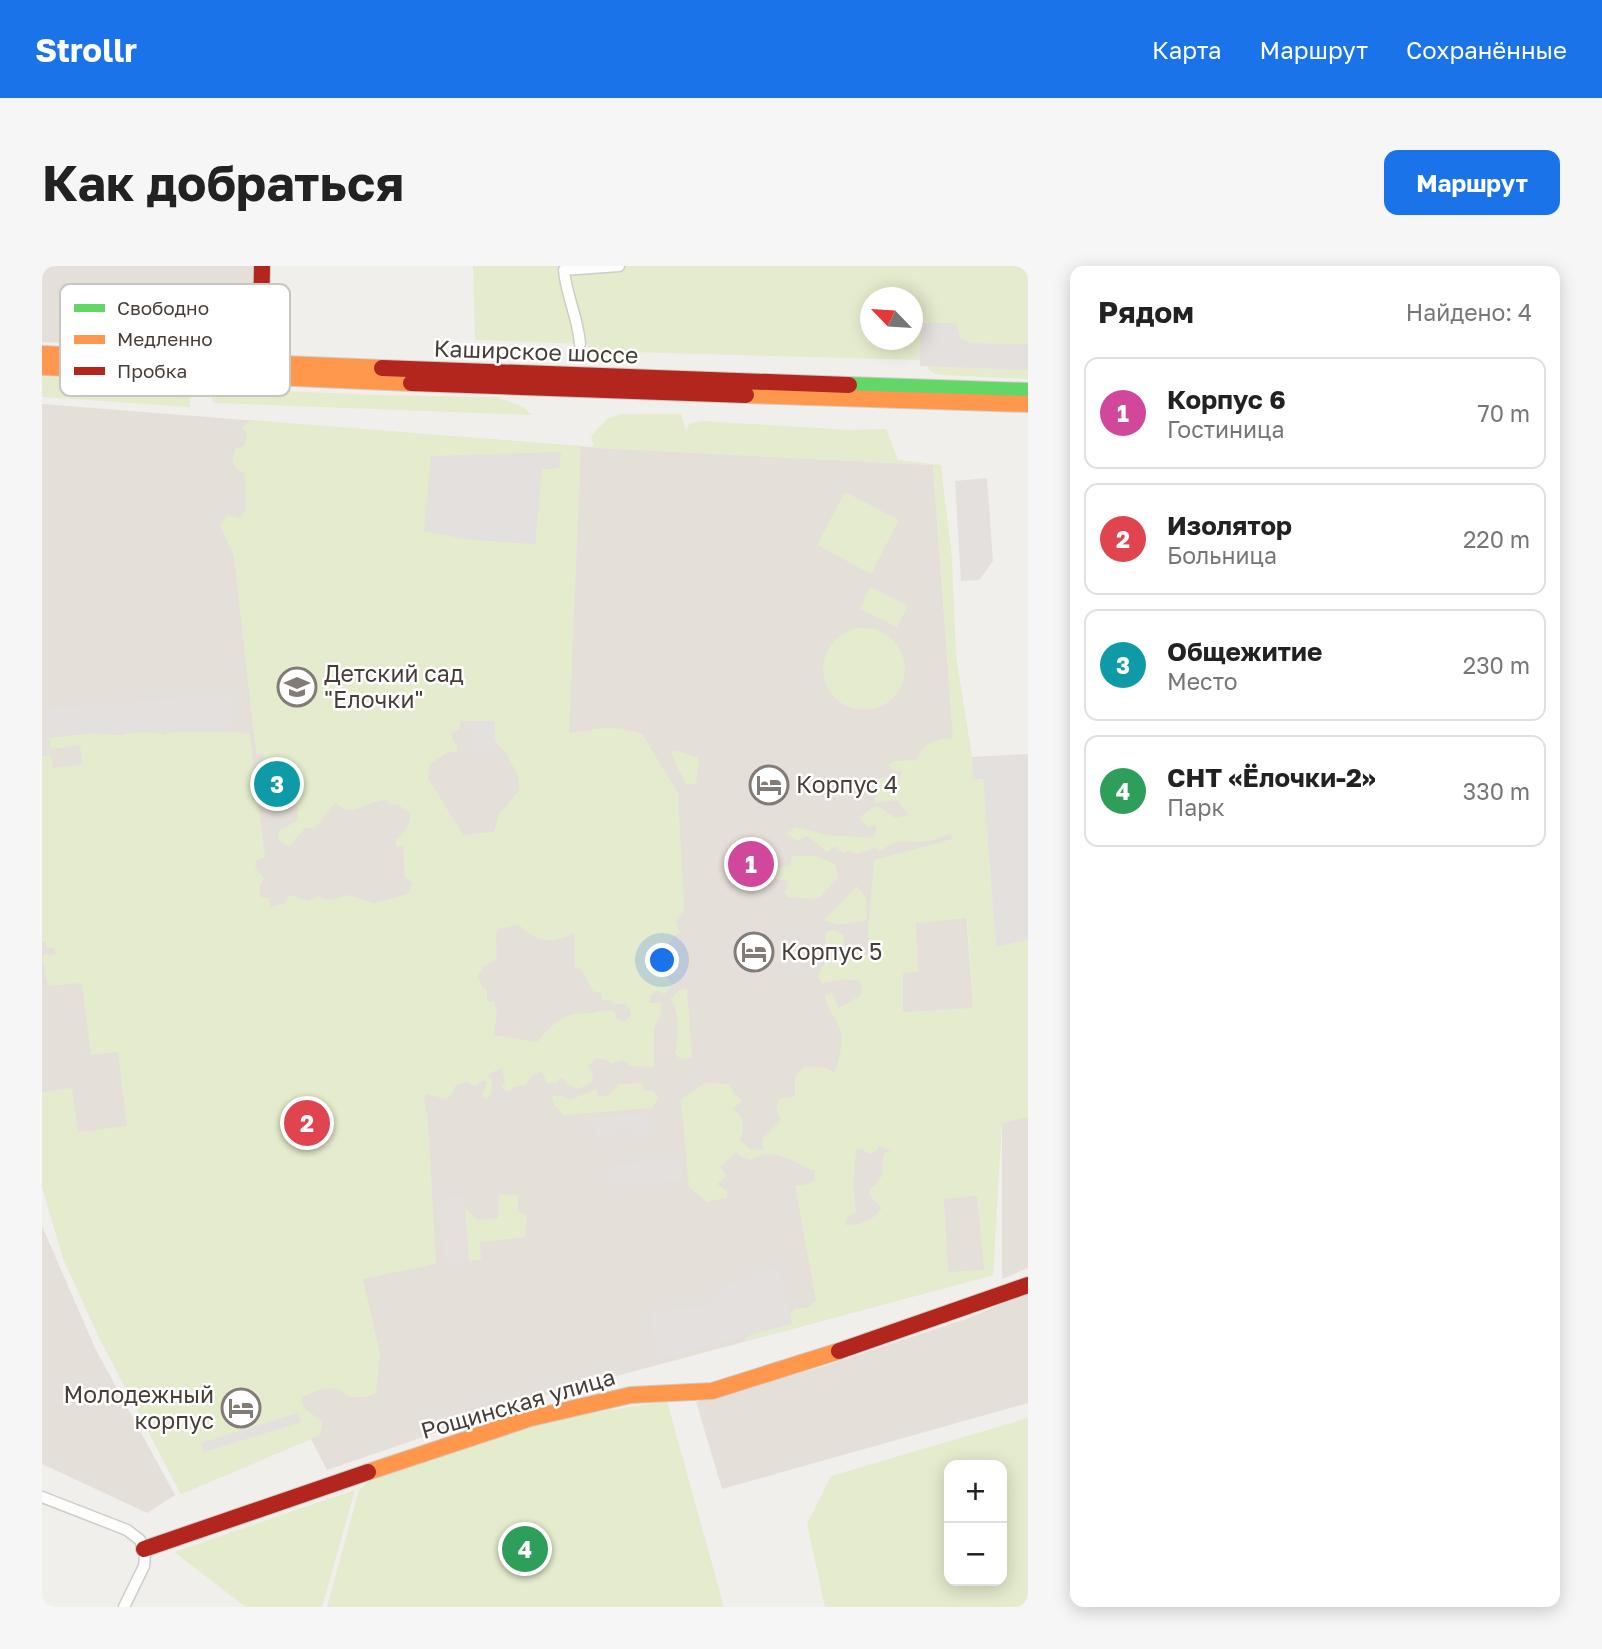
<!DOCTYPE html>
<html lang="ru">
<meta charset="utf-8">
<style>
body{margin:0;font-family:"Golos Text",sans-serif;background:#f6f6f6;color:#222}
.controls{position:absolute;right:21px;bottom:21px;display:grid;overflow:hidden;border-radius:14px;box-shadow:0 4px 18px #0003}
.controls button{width:63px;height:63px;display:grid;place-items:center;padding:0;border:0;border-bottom:2px solid #e0e0e0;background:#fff;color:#222;font:35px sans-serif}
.compass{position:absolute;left:818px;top:21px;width:63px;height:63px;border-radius:50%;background:#fff;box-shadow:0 4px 18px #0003;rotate:295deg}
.you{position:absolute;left:621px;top:695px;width:24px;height:24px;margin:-18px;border:5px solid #fff;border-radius:50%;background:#1a73e8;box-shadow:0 0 0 10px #1a73e833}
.badge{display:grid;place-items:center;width:46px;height:46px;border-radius:50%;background:#1a73e8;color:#fff;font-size:23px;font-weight:700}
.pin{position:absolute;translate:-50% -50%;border:4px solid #fff;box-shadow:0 2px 7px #0006}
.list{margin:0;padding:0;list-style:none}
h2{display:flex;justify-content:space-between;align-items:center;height:91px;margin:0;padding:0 28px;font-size:30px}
h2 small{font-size:23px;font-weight:400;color:#767676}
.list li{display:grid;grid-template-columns:46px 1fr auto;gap:21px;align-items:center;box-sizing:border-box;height:112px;margin:0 14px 14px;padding:0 14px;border:2px solid #e0e0e0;border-radius:14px}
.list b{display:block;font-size:26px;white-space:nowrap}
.list p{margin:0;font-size:23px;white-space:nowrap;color:#767676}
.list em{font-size:23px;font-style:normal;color:#767676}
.map{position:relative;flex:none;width:986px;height:1341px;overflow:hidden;border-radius:14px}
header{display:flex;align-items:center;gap:42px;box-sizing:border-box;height:98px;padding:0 35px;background:#1a73e8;color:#fff}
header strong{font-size:33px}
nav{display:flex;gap:38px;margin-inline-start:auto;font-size:24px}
.intro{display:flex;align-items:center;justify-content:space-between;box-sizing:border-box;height:168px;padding:0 42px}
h1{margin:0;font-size:49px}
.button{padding:18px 32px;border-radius:14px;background:#1a73e8;color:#fff;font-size:24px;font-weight:700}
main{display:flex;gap:42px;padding:0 42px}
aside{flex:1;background:#fff;border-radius:14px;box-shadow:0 4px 18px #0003}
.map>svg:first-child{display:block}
</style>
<header>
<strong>Strollr</strong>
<nav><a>Карта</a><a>Маршрут</a><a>Сохранённые</a></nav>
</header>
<div class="intro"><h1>Как добраться</h1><a class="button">Маршрут</a></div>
<main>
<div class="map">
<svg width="986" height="1341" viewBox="0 0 986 1341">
<rect width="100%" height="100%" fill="#f1efec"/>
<g fill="#e5dfd9">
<path d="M0,0H216L215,58L209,79L196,84L0,76Z"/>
<path d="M0,138L561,182L891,199L951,1009L504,1129L285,1204L269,1173L139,1228L58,1073L21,992L0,920Z"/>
<path d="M986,844V1002L960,1013V857Z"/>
<path d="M0,960L53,1082L133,1229L105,1247L0,1198Z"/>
<path d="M986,1027V1137L680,1223L654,1136L773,1103L924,1053Z"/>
</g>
<path fill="#e5e0dd" d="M422,930L427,995L402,997L397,932Z"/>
<g fill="#e5ebcd" fill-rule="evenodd">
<path d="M431,0H986V78L928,77L918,71L913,57L878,58V94L547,85L546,78L433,74ZM828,32H870V74H828Z"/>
<path d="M887,100L986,104V113L902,109L894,108L886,103Z"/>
<path d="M0,110L143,120L148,124V141L0,131Z"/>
<path d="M170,122L335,129L455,131L481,141L490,149L173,137L170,135Z"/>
<path d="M579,148H639L644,164L648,157L662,155L809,164L844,163L856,194L899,199L910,292L914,389L930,491L931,512H941L954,681L986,674V851L960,857L951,1009L701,1076L708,1068L742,1053L754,1043L767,1041L774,1034L753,920L763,919L772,915L773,905C752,897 731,879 710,894L701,892L694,886L678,901L685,910L675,918L686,926L684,932L665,936L647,921L639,833L664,816L688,819L691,826L700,835L691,843L700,852L701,865L698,874L709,884L721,883L720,873L739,854L734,844L737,833L753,830V811L763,800L785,802L792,807C797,799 801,776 799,766C796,754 785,746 783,729L790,727L797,742L819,729L820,721L818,715C801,711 796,715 780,717L775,710L784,695L782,689L777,688L774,693L763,692V683L772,679H783L784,666L792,664L801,668L803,685L814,690L827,689L826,666L832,594L910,573L909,567C902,570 895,574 887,575C864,579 861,569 838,585L833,582L814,588L807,585L801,587L793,580L785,586L766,570L755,575L745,568L753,561L786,569L830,572L835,564L833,559L826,561L817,552L831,541L836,540L853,552L867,549L855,534L831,537L835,528L836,513L843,511L857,512L860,506L849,503L847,498L853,495L874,494C883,476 892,473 911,472L891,199L552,182L549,170L565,153ZM925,652L931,742L861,746V707L876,706L874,657ZM837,880L849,885L842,887C837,910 848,905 827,924L828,930L840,942C829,956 820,959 803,959L805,952L814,946L811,918L814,885L820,883L827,888L833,886ZM935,930L942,1004L906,1006L902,933Z"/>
<path d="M210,154L539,180L527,467C556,463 569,458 600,468L636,527L642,644L634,654L638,667L632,670L627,678L635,687L618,697L613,705L621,708L630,718L622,728L616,724L608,730V737H619V748L612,763V801L589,800L580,794L570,798L563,793H553L546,800L551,808L550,815C537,826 530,824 520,812L514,817H505L500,806L492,808L482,820H473L467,825L462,824L459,819H463L460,802L446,808C452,817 451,825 445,834L440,829L445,816L439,815L434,820H430L425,815L413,820L412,826L404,833L385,828L382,831L386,854L394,998L321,1013L338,1088L334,1127L323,1131H307C293,1116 275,1124 259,1132L262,1142L281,1156L278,1169L139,1228L58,1073L21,992L0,920V826L30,822L36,866L85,860L76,786L49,789L40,717L6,720L0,692L4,687L8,690L14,688L12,682L4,681L3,676H0V490L9,489L11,502L40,499L38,479L9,483L7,472L50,467L79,469L95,463L106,462L122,469C137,460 163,458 182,461C192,463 193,468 208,468L223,591L214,595L213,602L222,612L218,620V631L227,632L228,641L242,638L247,629L267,635L275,630L288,634L307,629L332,637L366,628L370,617L362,610L361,580L354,581V573C364,566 368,559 368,547L355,538L348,539L345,534C327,533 308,554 294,537C285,544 281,553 273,562H263L247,581L236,573L237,565L256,554L255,540H249L245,495L222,496L221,487L214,488L192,290L178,260L185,249L198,252L204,244L203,207L195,203L190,195L193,183L202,180L205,170L200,161ZM519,186L517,202L500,203L493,278L424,273L382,265ZM419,455H452L453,475L465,489L475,508L478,524C470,531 466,541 457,547L452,566L421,569L386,512L388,498L406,486H415V479L410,473V466L417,464ZM477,659C497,678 509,678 532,667L533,702L539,703L551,725L559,727L560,734H568L571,739L583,737L589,746L588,751L581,756L574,752L573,746C562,741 557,747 546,747C520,747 512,757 495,776L452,769L455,747L452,735L445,736V724L440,722L436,710L441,701L454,693C456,686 453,674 455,663ZM275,831L278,866L254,868L251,833Z"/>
<path d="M803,226L857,254L829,308L775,279Z"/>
<path d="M828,321L866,340L855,361L818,343Z"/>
<circle cx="822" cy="403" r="41"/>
<path d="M632,484L655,491L657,494L654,517L644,519L629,487Z"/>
<path d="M750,590H773L793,598L796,612L776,633L746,631L742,627L746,620L744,614L714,612L708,603L748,600Z"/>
<path d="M815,620L824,632L825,654L795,659L782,654Z"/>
<path d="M645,723L650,791L639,794L633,787C637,772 637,746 629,733L637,724Z"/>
<path d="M600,817L602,825L610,824L617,831L610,842L521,849L512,838L510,830H520L528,834L555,823L556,831L568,829L577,818Z"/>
<path d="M457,928L476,929V946L485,949L483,971L438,976L439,994L427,995L423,942L436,954L456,952Z"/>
<path d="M625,1135L682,1341H285L317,1224L331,1212L494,1156Z"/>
<path d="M986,1152V1341H783L765,1258L789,1210ZM907,1199H960V1315H907Z"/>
<path d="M313,1224L280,1341H204L132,1286Z"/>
</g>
<g fill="#e3e0dd">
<path d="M878,57H914L918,71L928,77L986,78V104L878,100Z"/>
<path d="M519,186L517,202L500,203L493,278L424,273L382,265L389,190Z"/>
<path d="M945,212L951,295L937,314L919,315L913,215Z"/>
<path d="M190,428L192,466L50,467L7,472L9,489L0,490V443Z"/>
<path d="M429,455H452L453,484L429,485Z"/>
<path d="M986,488V674L954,681L941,513H931L930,491Z"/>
<path d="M607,847L609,868L591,870L590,863L572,865L571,872L554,873L551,852Z"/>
<path d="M638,893L640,914L565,921L563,900Z"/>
<path d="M737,999L750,1058L615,1093L608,1046L668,1040L679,1022Z"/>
<path d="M256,1147L259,1156L162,1186L159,1177Z"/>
</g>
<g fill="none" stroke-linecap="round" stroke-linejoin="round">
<defs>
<g id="street">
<path d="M538,78C536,51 524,29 522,4L577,0"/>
<path d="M0,1231L85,1264L98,1274L103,1288L102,1300L82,1341"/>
</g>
<path id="fast" d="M807,119L986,125"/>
<g id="slow">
<path d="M0,88L340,102"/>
<path d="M0,101L369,117"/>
<path d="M704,129L986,138"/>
<path d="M326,1206L489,1152L589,1129L670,1125L797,1085"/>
</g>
<g id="jam">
<path d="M340,102L807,119"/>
<path d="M218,108L220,0"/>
<path d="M369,117L704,129"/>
<path d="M797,1085L986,1019"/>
<path d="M102,1283L326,1206"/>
</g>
</defs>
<use href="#street" stroke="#cecbc8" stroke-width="13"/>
<use href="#fast" stroke="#d2ccc4" stroke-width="18"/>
<use href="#slow" stroke="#d2ccc4" stroke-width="18"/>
<use href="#jam" stroke="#d2ccc4" stroke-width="18"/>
<use href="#street" stroke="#fdfdfc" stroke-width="10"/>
<use href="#fast" stroke="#63d668" stroke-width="16"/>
<use href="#slow" stroke="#ff974d" stroke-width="16"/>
<use href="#jam" stroke="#b3261e" stroke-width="16"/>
</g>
<defs>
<symbol id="school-ring" viewBox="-11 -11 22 22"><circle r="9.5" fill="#fff" stroke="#837c76" stroke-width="1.5"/><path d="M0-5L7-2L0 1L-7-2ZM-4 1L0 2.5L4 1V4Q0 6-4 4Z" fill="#837c76"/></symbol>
<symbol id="hotel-ring" viewBox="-11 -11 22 22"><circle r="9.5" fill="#fff" stroke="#837c76" stroke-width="1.5"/><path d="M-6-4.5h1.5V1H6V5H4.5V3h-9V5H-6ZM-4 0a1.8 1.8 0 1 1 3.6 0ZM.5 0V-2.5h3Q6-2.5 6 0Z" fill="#837c76"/></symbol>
</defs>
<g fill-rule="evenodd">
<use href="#school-ring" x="233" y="399" width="44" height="44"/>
<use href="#hotel-ring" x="705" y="497" width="44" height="44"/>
<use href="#hotel-ring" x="690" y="664" width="44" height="44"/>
<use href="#hotel-ring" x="177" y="1120" width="44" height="44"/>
</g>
<g text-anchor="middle" stroke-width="5" stroke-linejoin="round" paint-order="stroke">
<g font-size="23" fill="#483e37" stroke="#fff">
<text transform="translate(494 86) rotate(2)" y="8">Каширское шоссе</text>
<text transform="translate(476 1138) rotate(-16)" y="8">Рощинская улица</text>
</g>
<g font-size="23" fill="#483e37" stroke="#fff" text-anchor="start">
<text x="282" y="416">Детский сад<tspan x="282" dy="26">"Елочки"</tspan></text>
<text x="754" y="527">Корпус 4</text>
<text x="739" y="694">Корпус 5</text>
<text x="172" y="1137" text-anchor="end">Молодежный<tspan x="172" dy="26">корпус</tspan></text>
</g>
</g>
<rect x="18" y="18" width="230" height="112" rx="10" fill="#fff" stroke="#c8c5c3" stroke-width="2"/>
<rect x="32" y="38" width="31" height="8" fill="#63d668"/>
<rect x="32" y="69" width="31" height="9" fill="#ff974d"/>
<rect x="32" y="101" width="31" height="8" fill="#b3261e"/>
<g font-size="19" fill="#483e37">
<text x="75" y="49">Свободно</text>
<text x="75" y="80">Медленно</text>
<text x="75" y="112">Пробка</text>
</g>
</svg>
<div class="controls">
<button>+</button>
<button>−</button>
</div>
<svg class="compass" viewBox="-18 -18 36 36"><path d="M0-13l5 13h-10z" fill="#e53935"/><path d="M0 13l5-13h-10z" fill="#767676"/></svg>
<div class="you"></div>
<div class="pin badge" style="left:709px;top:598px;background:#d1479c">1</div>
<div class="pin badge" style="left:265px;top:857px;background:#e0444e">2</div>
<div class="pin badge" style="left:235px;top:518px;background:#0f9aa8">3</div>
<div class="pin badge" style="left:483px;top:1283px;background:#2e9e5b">4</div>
</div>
<aside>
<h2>Рядом<small>Найдено: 4</small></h2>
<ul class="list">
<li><span class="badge" style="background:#d1479c">1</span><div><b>Корпус 6</b><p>Гостиница</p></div><em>70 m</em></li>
<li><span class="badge" style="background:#e0444e">2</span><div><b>Изолятор</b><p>Больница</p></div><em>220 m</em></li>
<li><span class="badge" style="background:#0f9aa8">3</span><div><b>Общежитие</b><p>Место</p></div><em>230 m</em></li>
<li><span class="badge" style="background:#2e9e5b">4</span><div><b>СНТ «Ёлочки-2»</b><p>Парк</p></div><em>330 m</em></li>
</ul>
</aside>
</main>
